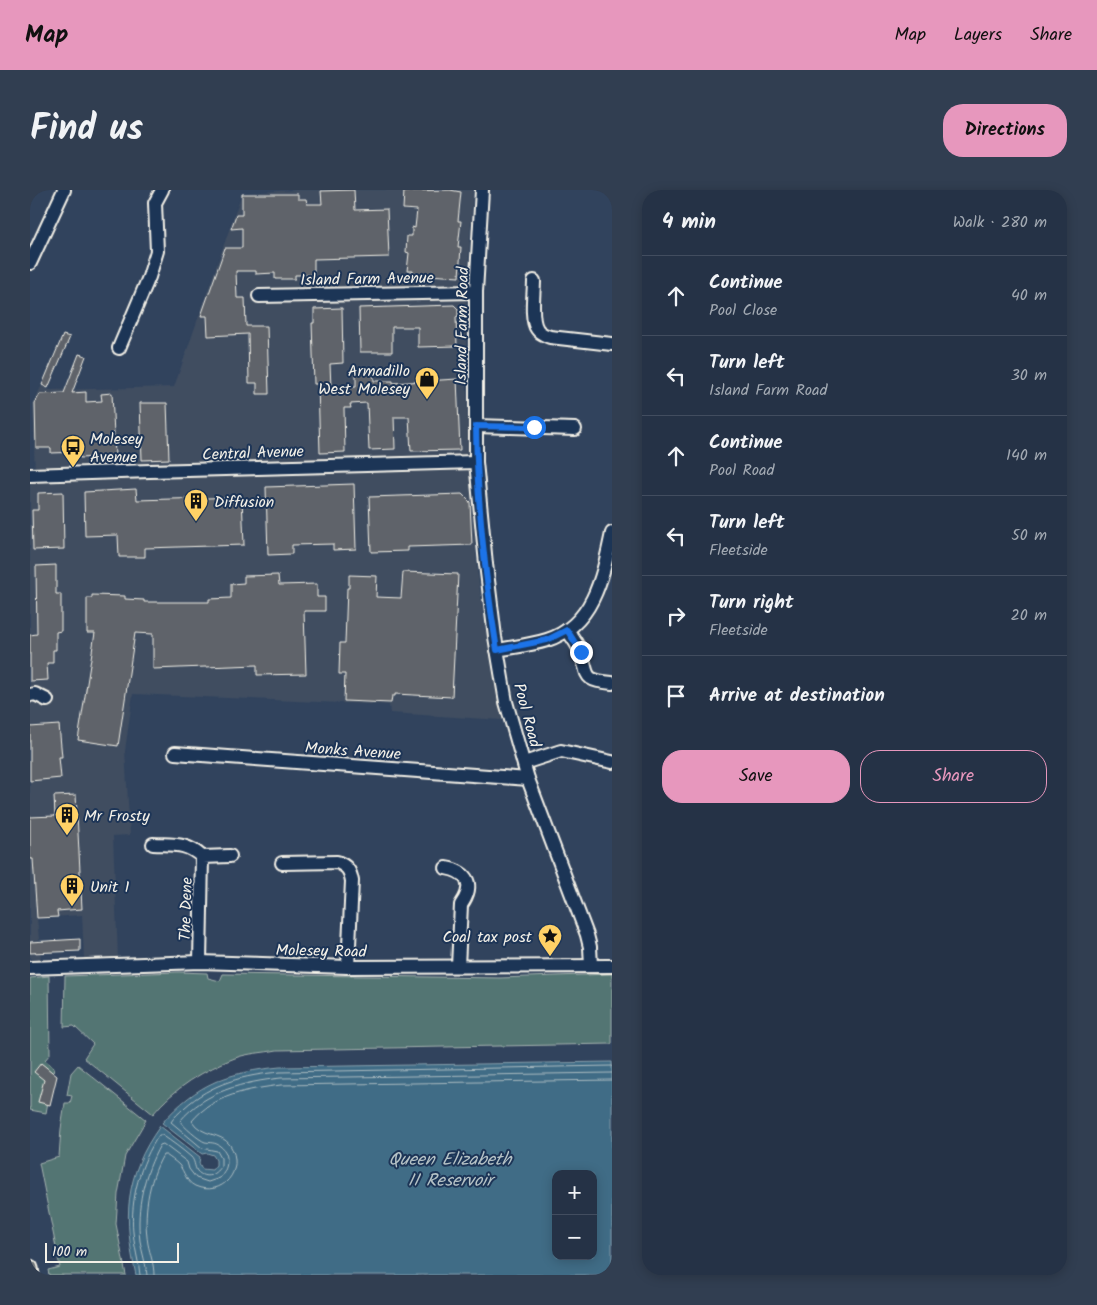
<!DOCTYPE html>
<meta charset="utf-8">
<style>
body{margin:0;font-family:Kalam,sans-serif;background:#313e51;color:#f1f3f6}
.controls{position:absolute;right:15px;bottom:15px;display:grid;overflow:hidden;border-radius:10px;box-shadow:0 2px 12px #0003}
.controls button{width:45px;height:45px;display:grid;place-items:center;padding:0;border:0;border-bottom:1px solid #424d5f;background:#253246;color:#f1f3f6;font:25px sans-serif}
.scale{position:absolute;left:15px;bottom:12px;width:134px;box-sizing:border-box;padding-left:5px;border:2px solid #f4f1e8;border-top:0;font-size:14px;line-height:18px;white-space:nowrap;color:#f4f1e8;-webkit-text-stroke:4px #1d3557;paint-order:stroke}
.stop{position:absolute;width:15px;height:15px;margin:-11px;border:4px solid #1a73e8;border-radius:50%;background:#fff}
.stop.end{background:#1a73e8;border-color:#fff;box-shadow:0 1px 5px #0008}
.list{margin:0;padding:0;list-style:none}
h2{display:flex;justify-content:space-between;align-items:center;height:65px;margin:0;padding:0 20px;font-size:21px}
h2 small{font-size:16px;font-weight:400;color:#a3aab3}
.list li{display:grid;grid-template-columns:32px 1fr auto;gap:15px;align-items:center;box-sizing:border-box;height:80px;padding:0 20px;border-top:1px solid #424d5f}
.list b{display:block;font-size:19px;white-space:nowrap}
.list p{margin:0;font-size:16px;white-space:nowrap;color:#a3aab3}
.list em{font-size:16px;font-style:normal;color:#a3aab3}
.actions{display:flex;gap:10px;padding:15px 20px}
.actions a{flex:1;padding:11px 0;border:1px solid #e797bd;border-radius:20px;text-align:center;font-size:18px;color:#e797bd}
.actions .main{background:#e797bd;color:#111}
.icon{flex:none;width:28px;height:28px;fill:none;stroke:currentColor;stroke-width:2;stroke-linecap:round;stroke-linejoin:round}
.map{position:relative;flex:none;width:582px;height:1085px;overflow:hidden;border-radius:20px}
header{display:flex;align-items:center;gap:30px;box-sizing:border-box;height:70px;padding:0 25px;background:#e797bd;color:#111}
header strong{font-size:24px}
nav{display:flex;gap:28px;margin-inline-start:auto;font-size:18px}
.intro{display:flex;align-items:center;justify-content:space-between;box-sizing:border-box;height:120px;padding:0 30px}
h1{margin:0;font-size:35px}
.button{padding:12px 22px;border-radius:20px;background:#e797bd;color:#111;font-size:18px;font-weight:700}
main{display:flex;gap:30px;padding:0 30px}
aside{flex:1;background:#253246;border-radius:20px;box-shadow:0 2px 12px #0003}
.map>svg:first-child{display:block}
</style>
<header>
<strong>Map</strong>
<nav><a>Map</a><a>Layers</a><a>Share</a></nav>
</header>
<div class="intro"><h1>Find us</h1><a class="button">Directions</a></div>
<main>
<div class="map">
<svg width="582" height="1085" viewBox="0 0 582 1085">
<rect width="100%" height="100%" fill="#31435d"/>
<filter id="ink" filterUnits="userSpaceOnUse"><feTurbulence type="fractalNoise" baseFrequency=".02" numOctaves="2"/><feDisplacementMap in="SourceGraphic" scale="10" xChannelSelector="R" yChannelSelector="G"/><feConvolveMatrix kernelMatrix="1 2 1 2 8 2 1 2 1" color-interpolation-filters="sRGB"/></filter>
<g filter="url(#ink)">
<path fill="#3f4d61" d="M265,0H443L437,99L436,169L438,238L447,379L459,462L472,530L360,523L359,515L103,504L95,561L100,645L83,646L88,767L54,769L52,725L7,728L11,770L0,769V294L5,293L3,213L12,195L20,200L144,197L212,3Z"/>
<g fill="#537473" stroke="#a4b2ae">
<path d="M149,782L177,783L178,788L190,791L193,784L470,788L582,784V854L247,860C233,863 218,863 205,868C175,879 143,899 123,924L54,868L63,854L44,836L34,837L35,786Z"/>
<path d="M19,786L20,864L15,870L24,878L16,923L0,920V788Z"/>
<path d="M48,875L116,930L95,966L88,1004L86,1034L96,1085H19L18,1080L30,1077L9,973L29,967L31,939L35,913H40L42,906L37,905L41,883Z"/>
</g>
<path fill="#406c86" stroke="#88a1ad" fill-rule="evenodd" d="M582,872V1085H106C93,1028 94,986 130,936L170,967L169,973L172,979L182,980L186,975V970L183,965L177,963L172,964L132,933C167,893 199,882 250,877ZM526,984H563V1066H526Z"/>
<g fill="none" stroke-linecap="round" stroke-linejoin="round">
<g stroke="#acbcc1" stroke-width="1">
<path d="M110,1085C109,1071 104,1057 103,1042C100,1009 110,973 129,945H132C142,952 152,959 161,967C165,971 164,976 167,981C175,990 186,985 191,977V968L187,961L172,958L141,932C144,927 149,923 154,918C181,893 215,885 250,882L582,876"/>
<path d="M117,1085C116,1074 112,1062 110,1051C106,1017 114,984 130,955L133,954L157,972L159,979L166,988L178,992L190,988C198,979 201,964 190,956C185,952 180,953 175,952C169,950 153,936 150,931C175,901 214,892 251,888L582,883"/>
<path d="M124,1085C124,1074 120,1064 118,1054C113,1025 118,991 133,965H136C140,968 145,971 149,975C155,982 155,991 165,996C192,1008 216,980 200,955C191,942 172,947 162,931C183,905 220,899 251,895L582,890"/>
</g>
</g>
<g fill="#5f646a" stroke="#f4f1e8">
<path d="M324,0L325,20L357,19L359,67L284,69V85H265V89H245V83L226,84V81H206L207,108H215L216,136H237L239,204H227V193H219L218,144L178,146L177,126H171L195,58H212V38L201,39L206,25H212V4H268V9H276L277,14H292L291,1Z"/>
<path d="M420,0L431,2L428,31H431L428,57H431L429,87L383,84V81H377L379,63L376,62L377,46H382V37L385,38L387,20L373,19L374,1Z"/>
<path d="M424,115L428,119V126L426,127L427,156L388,157V137H362V162H330L329,118Z"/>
<path d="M312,118L313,173L300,174L301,198L326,197V178L343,177L344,191H363V193L427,189L430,260L381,261L379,227H364L365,259L339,260L337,213L320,214L321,218H314L315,262L290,263L288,194H284L282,133H284V119Z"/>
<path d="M33,145L40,147L18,198L12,195Z"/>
<path d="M49,164L56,166L42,203L56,202V212L72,211L71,204L82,203L85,266L50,268L49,262L21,263V258H6L5,213L10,204L34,203Z"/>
<path d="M110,213H137L139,269L112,270Z"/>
<path d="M324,294L326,359L303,360V354L262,355V364L238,365L236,297Z"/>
<path d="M106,299L107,310L212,307L214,355L115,358V367H89L88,345L55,346L54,302Z"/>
<path d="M33,302L34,359L3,360L2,320H8V303Z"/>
<path d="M432,304L440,312L442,355L378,357V361L341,362L339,307Z"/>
<path d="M26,375V404H31V441L26,442V460H23V473H17L18,490L0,491V445L7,444L6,376Z"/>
<path d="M373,382L428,384L422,507L365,504V506H362L361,513L314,511L315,484H309L310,453H315L317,398H319V385L347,386L346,407L371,408Z"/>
<path d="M248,385L249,395L287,394V407H295V421H274L276,484L227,485V475L123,479V444L105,443L88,556L48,550L65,443H57V408H62V405L95,406V409L114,410V412H179V409L201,408V394L214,393V386Z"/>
<path d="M29,535L32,567H29L31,588L0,591V537Z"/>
<path d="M46,605L52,719L27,721L28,727L7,728L3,669H0V627L25,626L24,606Z"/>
<path d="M50,749V761L0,763V752Z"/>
<path d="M11,873L27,886L20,915L8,912L14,890L4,882Z"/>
</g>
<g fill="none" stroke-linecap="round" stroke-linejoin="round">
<defs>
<g id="minor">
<path d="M452,0L446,102V272L456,374L465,447L476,512L498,589L557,745L560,757L561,776"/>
<path d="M0,73L34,0"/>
<path d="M504,91C504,103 500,129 507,139C510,144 515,145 520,147L582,154"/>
<path d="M229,106L446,102"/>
<path d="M89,158L119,87L127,61L125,13L132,0"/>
<path d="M446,236L545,239"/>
<path d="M0,285L120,281L446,272"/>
<path d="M537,440C542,447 547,453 550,461C560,485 550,490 582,493"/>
<path d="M467,460C483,457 501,455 517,450C564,435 573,385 582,343"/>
<path d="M0,505L5,504L17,510"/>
<path d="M145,563L498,589"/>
<path d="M494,573L531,561L582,572"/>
<path d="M123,654C143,655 156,652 172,667"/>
<path d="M252,673L307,672C317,676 320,680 322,691L318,777"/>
<path d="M416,678C438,682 445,695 431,715L428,776"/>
<path d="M170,772L172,667L200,666"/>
<path d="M0,778L170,772L318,777L582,776"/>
</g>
<path id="major" d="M0,1078L1,1085"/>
</defs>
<use href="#minor" stroke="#f4f1e8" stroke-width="16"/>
<use href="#major" stroke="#f4f1e8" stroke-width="19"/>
<use href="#minor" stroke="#1d3557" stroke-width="12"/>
<use href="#major" stroke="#6a7074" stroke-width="15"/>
</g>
</g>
<g fill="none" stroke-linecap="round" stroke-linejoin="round" filter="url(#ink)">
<path stroke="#1a73e8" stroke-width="6" d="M504,237L446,236C447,311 455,387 467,460L517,450L537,440L551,462"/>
</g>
<defs>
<symbol id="shop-pin" viewBox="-11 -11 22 30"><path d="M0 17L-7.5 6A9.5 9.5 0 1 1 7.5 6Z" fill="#ffd166" stroke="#1d3557"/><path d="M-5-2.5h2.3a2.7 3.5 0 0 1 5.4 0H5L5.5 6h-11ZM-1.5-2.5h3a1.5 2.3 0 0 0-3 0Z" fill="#111"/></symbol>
<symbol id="bus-pin" viewBox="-11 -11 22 30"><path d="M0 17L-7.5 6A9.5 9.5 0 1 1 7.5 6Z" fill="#ffd166" stroke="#1d3557"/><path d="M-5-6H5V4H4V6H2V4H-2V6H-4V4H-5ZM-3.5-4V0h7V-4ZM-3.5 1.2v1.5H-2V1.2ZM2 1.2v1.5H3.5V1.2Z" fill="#111"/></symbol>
<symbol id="building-pin" viewBox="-11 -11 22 30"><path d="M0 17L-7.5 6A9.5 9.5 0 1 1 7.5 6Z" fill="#ffd166" stroke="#1d3557"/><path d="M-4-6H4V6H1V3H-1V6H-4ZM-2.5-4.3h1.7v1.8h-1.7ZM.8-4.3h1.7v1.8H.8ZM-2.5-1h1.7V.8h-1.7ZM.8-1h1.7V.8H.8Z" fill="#111"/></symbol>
<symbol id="sight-pin" viewBox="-11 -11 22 30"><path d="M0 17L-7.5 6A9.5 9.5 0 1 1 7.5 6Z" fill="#ffd166" stroke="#1d3557"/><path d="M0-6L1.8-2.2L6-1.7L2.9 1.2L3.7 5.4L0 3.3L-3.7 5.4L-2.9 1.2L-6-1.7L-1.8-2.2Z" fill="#111"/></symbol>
</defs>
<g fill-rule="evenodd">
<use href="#shop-pin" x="383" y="175" width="28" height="38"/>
<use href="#bus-pin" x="29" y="243" width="28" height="38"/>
<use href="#building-pin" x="152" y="297" width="28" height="38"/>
<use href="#building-pin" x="23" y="611" width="28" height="38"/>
<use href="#building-pin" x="28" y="682" width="28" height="38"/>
<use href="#sight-pin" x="506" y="732" width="28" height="38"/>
</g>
<g text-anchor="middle" stroke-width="4" stroke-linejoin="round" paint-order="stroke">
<g font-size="16" fill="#f4f1e8" stroke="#1d3557">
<text transform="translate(337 88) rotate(-1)" y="6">Island Farm Avenue</text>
<text transform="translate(431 136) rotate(-89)" y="6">Island Farm Road</text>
<text transform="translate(223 262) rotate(-2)" y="6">Central Avenue</text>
<text transform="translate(498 525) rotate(75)" y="6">Pool Road</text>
<text transform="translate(323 560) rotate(4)" y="6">Monks Avenue</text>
<text transform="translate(155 719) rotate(-88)" y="6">The Dene</text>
<text transform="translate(291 760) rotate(1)" y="6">Molesey Road</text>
</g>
<g font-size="16" fill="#f4f1e8" stroke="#1d3557" text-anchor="start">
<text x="380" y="186" text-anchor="end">Armadillo<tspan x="380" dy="18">West Molesey</tspan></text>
<text x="60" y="254">Molesey<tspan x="60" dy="18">Avenue</tspan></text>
<text x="184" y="317">Diffusion</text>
<text x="54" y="631">Mr Frosty</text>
<text x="60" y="702">Unit 1</text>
<text x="502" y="752" text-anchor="end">Coal tax post</text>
</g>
<g font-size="18" font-style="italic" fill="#b5c2c6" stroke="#1d3557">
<text x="420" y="975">Queen Elizabeth<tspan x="420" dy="21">II Reservoir</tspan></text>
</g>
</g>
</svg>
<div class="controls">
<button>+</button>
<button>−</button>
</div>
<div class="scale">100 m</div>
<div class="stop" style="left:504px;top:237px"></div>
<div class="stop end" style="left:551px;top:462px"></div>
</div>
<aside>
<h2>4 min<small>Walk · 280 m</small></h2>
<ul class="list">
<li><svg class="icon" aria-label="ahead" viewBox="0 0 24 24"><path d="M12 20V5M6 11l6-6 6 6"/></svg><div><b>Continue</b><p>Pool Close</p></div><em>40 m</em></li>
<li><svg class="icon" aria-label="left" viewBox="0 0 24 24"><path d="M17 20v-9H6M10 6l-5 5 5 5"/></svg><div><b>Turn left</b><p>Island Farm Road</p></div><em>30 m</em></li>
<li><svg class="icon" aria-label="ahead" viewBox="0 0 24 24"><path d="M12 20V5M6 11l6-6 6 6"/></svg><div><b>Continue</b><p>Pool Road</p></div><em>140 m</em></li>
<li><svg class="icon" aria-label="left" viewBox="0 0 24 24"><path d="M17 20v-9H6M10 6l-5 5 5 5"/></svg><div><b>Turn left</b><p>Fleetside</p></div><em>50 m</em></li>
<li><svg class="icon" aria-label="right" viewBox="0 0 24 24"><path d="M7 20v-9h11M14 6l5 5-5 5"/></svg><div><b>Turn right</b><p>Fleetside</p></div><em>20 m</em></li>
<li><svg class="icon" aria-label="arrive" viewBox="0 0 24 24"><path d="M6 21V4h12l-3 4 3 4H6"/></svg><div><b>Arrive at destination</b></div></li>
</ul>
<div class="actions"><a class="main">Save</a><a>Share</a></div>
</aside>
</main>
